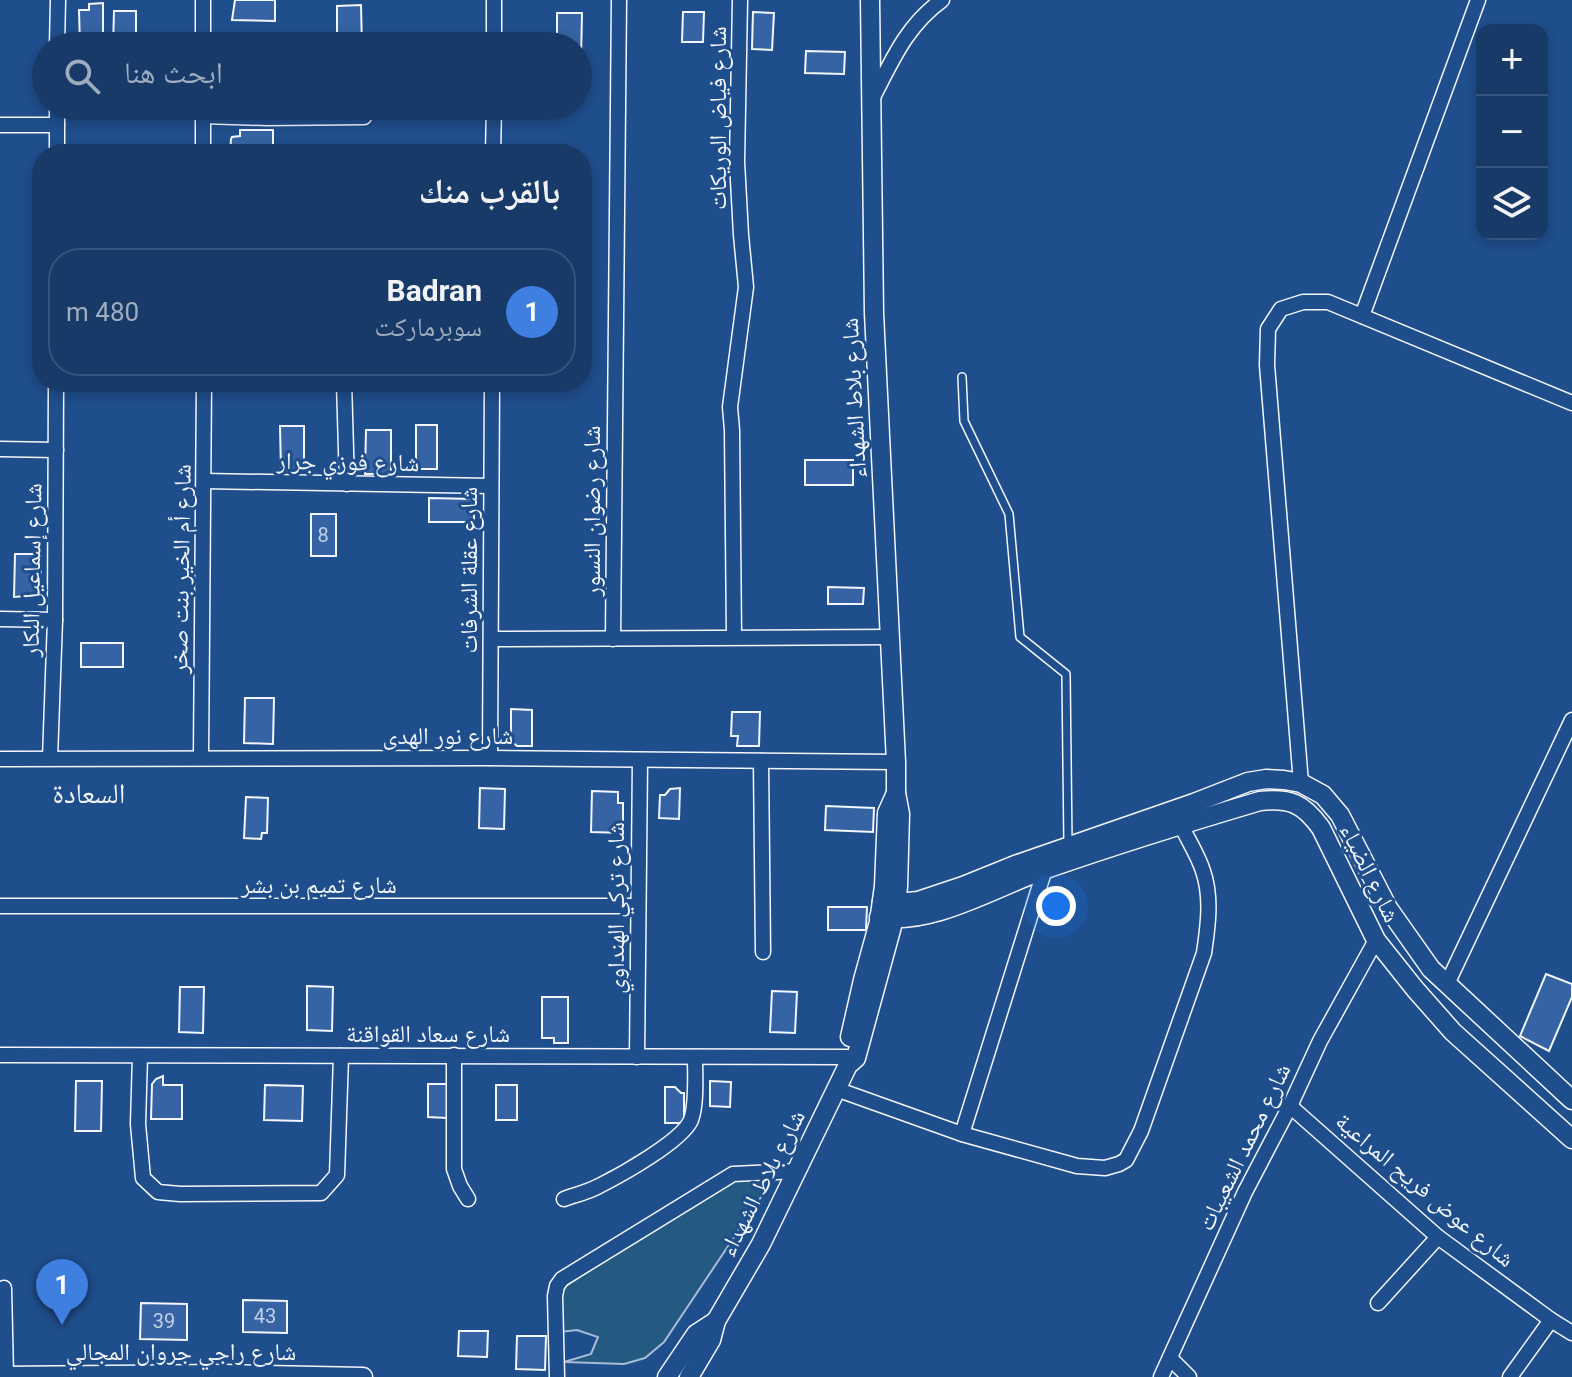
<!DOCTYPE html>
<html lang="ar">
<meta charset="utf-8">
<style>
body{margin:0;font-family:Roboto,"Noto Naskh Arabic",sans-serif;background:#244571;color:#f1f3f6;direction:rtl}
.controls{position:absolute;right:24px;top:24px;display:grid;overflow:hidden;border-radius:16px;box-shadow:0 4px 12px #0003}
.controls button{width:72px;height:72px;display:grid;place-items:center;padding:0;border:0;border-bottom:2px solid #36547d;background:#173a69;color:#f1f3f6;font:40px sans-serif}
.you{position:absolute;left:1056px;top:906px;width:28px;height:28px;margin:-20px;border:6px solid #fff;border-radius:50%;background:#1a73e8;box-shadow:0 0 0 12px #1a73e833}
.badge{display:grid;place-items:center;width:52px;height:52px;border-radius:50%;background:#e69b98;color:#fff;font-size:26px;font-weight:700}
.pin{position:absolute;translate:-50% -66px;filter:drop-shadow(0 2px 4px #0008)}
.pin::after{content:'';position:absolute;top:42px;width:28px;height:24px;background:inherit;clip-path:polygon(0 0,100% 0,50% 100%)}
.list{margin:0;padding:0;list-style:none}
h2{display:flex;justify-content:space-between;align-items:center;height:104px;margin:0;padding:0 32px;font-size:34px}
h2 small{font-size:26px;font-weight:400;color:#9eadc0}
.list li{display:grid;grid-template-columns:52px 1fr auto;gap:24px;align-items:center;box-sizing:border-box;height:128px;margin:0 16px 16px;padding:0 16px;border:2px solid #36547d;border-radius:32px}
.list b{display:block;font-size:30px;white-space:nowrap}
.list p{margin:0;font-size:26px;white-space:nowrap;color:#9eadc0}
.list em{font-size:26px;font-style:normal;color:#9eadc0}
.icon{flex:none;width:44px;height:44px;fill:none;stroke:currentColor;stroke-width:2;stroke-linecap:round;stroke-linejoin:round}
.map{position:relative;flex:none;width:1572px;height:1377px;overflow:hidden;direction:ltr}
.search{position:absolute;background:#173a69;box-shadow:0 4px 12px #0003;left:32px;top:32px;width:560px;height:88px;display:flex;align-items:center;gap:20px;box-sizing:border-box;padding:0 28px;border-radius:44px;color:#9eadc0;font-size:30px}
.panel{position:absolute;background:#173a69;box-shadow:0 4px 12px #0003;left:32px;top:144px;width:560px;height:248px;border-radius:32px;direction:rtl}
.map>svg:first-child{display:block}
</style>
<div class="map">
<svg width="1572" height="1377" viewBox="0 0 1572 1377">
<rect width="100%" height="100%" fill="#1f4e8c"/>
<path fill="#245a82" stroke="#a8bbd7" stroke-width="2" d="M735,1174L775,1176L664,1342L645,1358L624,1364L564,1362L591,1354L598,1337L577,1330L560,1332V1290Z"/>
<g fill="#3563a3" stroke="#f2f6ff" stroke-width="2">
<path d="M235,0H275V21L232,20Z"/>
<path d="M103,3V46H80L79,10H89V4Z"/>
<path d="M361,5L362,46H337V6Z"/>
<path d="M114,11H136V46H113Z"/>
<path d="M683,12H704L703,42H682Z"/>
<path d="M753,12L774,13L772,50L752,49Z"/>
<path d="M557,13H582L581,60H578V46H557Z"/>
<path d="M806,51L845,52L844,74L805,73Z"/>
<rect x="138" y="106" width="42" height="8"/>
<path d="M240,130H273V154H230L231,139L232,137L240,136Z"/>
<rect x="416" y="425" width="21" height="44"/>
<path d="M280,426H304V470L281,471Z"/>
<path d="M366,430H391V474H365Z"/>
<rect x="805" y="460" width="48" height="25"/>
<path d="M429,498L474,499V522H429Z"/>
<rect x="311" y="514" width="25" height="42"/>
<path d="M15,554H41L40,595L14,597Z"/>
<path d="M828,587L864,588L863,604H828Z"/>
<rect x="81" y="643" width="42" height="24"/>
<path d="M245,698H274L273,744L244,743Z"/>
<path d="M511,709L532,710V746H517L511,741Z"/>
<path d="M732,712H760L759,746H737L738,736H731Z"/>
<path d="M480,788L505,789L504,829L479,828Z"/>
<path d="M680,788L679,819L659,818L660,795H665L670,789Z"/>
<path d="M592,791L618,792V803H623V833L591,832Z"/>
<path d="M246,797L268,798L267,833H262L261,839L244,838Z"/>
<path d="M826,806L874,808L873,832L825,830Z"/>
<path d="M828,907H867L866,930H828Z"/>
<path d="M1546,974L1572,984V997L1549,1051L1520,1036Z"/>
<path d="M307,986L333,987L332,1031L307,1030Z"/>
<path d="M180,987H204L203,1033L179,1032Z"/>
<path d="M772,991L797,992L795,1033L770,1032Z"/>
<path d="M542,997H568V1043H554V1038H542Z"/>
<path d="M163,1076V1085H182V1119H151L152,1084L156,1079Z"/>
<path d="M76,1081H102L101,1131H75Z"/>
<path d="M710,1081L731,1082L730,1107L710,1106Z"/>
<path d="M428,1084H447V1118L428,1117Z"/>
<path d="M265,1085L303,1086L302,1121L264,1120Z"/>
<rect x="496" y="1085" width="21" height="35"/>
<path d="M665,1087H675L681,1093H684V1123H665Z"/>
<path d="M243,1300L287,1301V1333L243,1332Z"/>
<path d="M141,1303L187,1304V1340L140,1339Z"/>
<path d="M459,1331H488L487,1357L458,1356Z"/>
<path d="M517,1336H546L545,1370L516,1369Z"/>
</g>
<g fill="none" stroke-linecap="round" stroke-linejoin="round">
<defs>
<path id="service" d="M962,377L964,421L1009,514L1020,637L1066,674L1068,845"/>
<g id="minor">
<path d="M57,46L58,0"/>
<path d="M203,46V0"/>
<path d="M494,46V0"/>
<path d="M872,99C892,61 906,26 942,0"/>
<path d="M203,106V154"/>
<path d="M202,116L267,118L364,117"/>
<path d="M0,125H57"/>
<path d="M57,154V106"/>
<path d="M493,154L494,106"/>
<path d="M1362,316L1478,0"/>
<path d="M344,382L347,484"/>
<path d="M0,449L56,450"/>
<path d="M204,481L491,486"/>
<path d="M0,619L55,620"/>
<path d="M734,637L732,430L730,407L746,287L741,235L737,162L740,0"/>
<path d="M492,639L890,637"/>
<path d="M613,639L619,0"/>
<path d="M201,757L204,382"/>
<path d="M50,758L55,620L56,382"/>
<path d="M490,758L492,382"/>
<path d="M0,759L490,758L896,762"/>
<path d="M761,761L763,952"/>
<path d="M1301,783L1267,365L1268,329L1281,309L1303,302H1328L1572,403"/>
<path d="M0,906H638"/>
<path d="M1447,984L1572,720"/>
<path d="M0,1055L847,1057L856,1058"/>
<path d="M454,1055V1169L460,1186L468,1199"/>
<path d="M140,1056L138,1124L143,1178L158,1192L180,1194L321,1193L337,1175L341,1056"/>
<path d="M637,1057L640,760"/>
<path d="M836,1089L962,1134L1077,1166L1105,1168L1119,1164L1126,1160L1141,1131L1204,953C1208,926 1212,897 1203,871C1198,855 1188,840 1181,825"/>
<path d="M1290,1106L1438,1237L1551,1320L1572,1333"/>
<path d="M962,1134L1045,869"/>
<path d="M564,1199C575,1195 588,1192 599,1186C621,1175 682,1141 691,1120C697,1103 695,1075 695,1057"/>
<path d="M4,1288L6,1376"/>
<path d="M1378,1303L1438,1237"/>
<path d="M1170,1358L1189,1377"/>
<path d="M557,1377L555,1296L557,1286L562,1279L733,1174L797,1171"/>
<path d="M1161,1377L1245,1192L1290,1106L1320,1041L1376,940"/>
<path d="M1510,1377L1551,1320"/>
</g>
<g id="tertiary">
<path d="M882,901L896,903L918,901L963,886L1015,865L1194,803L1248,782L1266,779L1284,780L1301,783L1323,795L1340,815L1388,908L1431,969L1572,1100"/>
<path d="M879,917C934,926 998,885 1049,868C1118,844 1189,822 1260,801C1290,798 1303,803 1321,828L1376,940L1415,989L1453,1032L1572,1139"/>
<path d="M850,1037L863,980L879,922L884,886L887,813L896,793"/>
<path d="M0,1376L224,1374L363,1377"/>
<path d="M667,1377L696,1334L716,1321"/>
<path d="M689,1377L711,1340L716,1321L761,1244L848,1065L856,1058L894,919L898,887L900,814L896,793V762L874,313L870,0"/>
</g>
</defs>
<use href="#service" stroke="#f2f6ff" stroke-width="10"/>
<use href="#minor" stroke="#f2f6ff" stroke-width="17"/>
<use href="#tertiary" stroke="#f2f6ff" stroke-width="21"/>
<use href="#service" stroke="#1f4e8c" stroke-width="7"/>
<use href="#minor" stroke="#1f4e8c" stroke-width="14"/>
<use href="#tertiary" stroke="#1f4e8c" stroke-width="18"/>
</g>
<g text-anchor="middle" stroke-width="6" stroke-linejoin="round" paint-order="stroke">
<g font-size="20" fill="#c3d1e8">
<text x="323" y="542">8</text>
<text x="265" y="1323">43</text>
<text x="164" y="1328">39</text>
</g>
<g font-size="24" fill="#f2f6ff" stroke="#1f4e8c">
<text transform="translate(718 118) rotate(-90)" y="8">شارع فياض الوريكات</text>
<text transform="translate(854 398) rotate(-93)" y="8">شارع بلاط الشهداء</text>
<text transform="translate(348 462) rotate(1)" y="8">شارع فوزي جرار</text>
<text transform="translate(592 511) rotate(-90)" y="8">شارع رضوان النسور</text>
<text transform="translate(181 569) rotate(-89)" y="8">شارع أم الخير بنت صخر</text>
<text transform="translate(32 570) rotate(-89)" y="8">شارع إسماعيل البكار</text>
<text transform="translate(469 570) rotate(-90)" y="8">شارع عقلة الشرفات</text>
<text x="448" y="744">شارع نور الهدى</text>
<text transform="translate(1370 873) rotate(64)" y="8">شارع الضياء</text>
<text x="319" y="893">شارع تميم بن بشر</text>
<text transform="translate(616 908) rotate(-90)" y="8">شارع تركي الهنداوي</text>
<text x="428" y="1042">شارع سعاد القواقنة</text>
<text transform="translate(1244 1147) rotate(-64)" y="8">شارع محمد الشعيبات</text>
<text transform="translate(762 1183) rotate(-63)" y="8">شارع بلاط الشهداء</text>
<text transform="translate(1425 1190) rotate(40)" y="8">شارع عوض فريح المراعية</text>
<text x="181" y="1360">شارع راجي جروان المجالي</text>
</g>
<g font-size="28" fill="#f2f6ff" stroke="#1f4e8c">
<text x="89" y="803">السعادة</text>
</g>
</g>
</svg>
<div class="controls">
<button>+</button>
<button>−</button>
<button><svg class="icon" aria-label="layers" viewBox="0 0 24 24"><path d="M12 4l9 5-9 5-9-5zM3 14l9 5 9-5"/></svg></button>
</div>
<div class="you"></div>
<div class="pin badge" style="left:62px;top:1325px;background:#3f7fe0">1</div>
<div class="search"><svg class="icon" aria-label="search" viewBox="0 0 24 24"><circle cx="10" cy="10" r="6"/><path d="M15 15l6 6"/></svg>ابحث هنا</div>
<section class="panel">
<h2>بالقرب منك<small></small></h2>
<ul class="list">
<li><span class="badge" style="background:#3f7fe0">1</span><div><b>Badran</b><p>سوبرماركت</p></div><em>480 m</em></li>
</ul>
</section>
</div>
